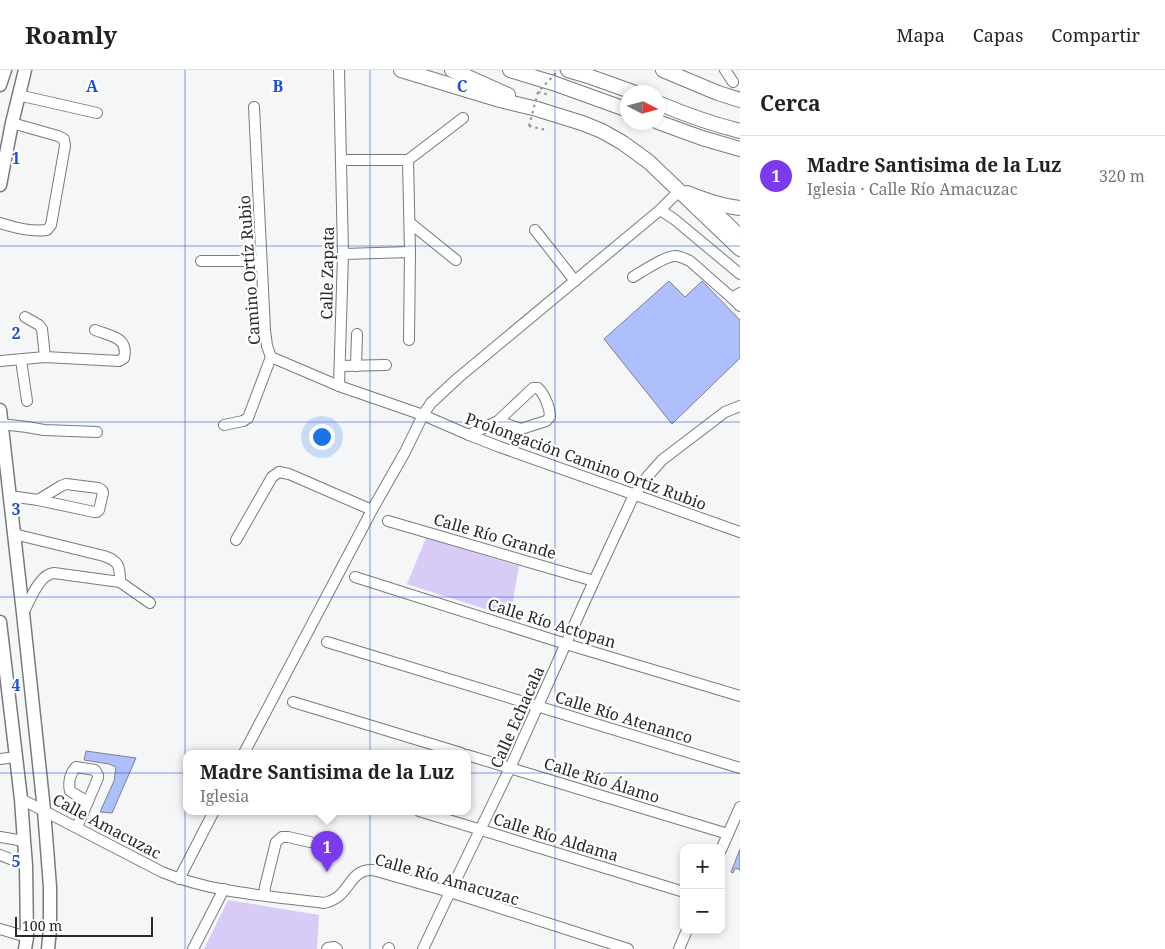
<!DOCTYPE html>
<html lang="es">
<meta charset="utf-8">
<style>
body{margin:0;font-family:"Noto Serif",serif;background:#f6f6f6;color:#222}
.controls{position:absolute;right:15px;bottom:15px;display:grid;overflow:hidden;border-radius:10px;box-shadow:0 2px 8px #0003}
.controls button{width:45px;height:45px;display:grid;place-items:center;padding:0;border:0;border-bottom:1px solid #e0e0e0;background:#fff;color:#222;font:25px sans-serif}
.compass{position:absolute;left:620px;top:15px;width:45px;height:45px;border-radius:50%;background:#fff;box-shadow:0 2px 8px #0003;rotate:96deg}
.scale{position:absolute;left:15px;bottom:12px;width:138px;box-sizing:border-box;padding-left:5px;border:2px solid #29292a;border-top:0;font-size:14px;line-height:18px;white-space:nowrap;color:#29292a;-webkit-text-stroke:4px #fff;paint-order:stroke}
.you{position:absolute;left:321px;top:366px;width:18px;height:18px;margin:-12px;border:4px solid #fff;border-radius:50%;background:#1a73e8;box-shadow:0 0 0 8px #1a73e833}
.badge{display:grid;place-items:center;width:32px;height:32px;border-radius:50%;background:#7c3aed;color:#fff;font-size:16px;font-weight:700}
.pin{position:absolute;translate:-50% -41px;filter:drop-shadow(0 1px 2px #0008)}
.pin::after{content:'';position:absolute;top:26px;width:18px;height:15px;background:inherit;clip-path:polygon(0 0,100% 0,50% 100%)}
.popup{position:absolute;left:183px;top:680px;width:288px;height:65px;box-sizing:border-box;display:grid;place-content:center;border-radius:10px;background:#fff;filter:drop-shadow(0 1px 4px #0005);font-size:16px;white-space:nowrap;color:#767676}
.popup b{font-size:19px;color:#222}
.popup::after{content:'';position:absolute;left:50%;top:100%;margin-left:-10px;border:10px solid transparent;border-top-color:#fff}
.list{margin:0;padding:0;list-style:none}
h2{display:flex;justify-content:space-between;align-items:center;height:65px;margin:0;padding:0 20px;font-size:21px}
h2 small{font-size:16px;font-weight:400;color:#767676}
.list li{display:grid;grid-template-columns:32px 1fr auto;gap:15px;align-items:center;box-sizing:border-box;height:80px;padding:0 20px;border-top:1px solid #e0e0e0}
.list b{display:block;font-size:19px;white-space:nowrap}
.list p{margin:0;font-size:16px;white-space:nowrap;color:#767676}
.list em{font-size:16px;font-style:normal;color:#767676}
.map{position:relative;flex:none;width:740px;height:879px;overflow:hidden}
header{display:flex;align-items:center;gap:30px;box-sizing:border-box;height:70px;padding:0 25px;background:#fff;border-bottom:1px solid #e0e0e0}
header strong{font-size:24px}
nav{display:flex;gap:28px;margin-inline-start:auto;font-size:18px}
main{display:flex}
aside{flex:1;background:#fff}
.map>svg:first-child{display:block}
</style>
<header>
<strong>Roamly</strong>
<nav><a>Mapa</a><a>Capas</a><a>Compartir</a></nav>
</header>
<main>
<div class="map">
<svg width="740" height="879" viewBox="0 0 740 879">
<rect width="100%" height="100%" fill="#f4f6f8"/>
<g fill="#d8ccf7">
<path d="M426,468L519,496L510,547L407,514Z"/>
<path d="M228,830L319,845L317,879H204Z"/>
</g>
<g fill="#aebffd" stroke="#808184">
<path d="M669,211L685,227L702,211L740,250V288L672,354L604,269Z"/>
<path d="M86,681L136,688L112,743L100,742L114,711L116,697L109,694L84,690Z"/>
<path d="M740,779V800L735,798L733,803L731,802Z"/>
</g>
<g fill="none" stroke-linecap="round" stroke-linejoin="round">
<defs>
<g id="minor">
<path d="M339,0L343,184L339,316"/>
<path d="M725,0L733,12"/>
<path d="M18,25L97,43"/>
<path d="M254,37L265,260L267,276L271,287L339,316L423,345L469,365L500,377L740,462"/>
<path d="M341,90H408"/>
<path d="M707,132L740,164"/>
<path d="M660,140L674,149L740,204"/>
<path d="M0,153C16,158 31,162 47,160L51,155L65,76L64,69L58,66L12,53"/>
<path d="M410,153L456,190"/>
<path d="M535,160L575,211"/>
<path d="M343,184L410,182"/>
<path d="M201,191H261"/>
<path d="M633,207C643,201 665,186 675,186C681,186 685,189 690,191L732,228L740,223"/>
<path d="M732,228L740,236"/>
<path d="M25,247L39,255L42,259L45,287"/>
<path d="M409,270L410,182L408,90L463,48"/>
<path d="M21,290L27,331"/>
<path d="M0,291L45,287L119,291L124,288C129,267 110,266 95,260"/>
<path d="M340,296L386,295"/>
<path d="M356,296L357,264"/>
<path d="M1,354L27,357L44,360L97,362"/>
<path d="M224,355L243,351L248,348L271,287"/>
<path d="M469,365L498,351L533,318H538C545,325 550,338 550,347L546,351L521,359L498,351"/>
<path d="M10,426L38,430L94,442H97L99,440L103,423L102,420L98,418L66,414L61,416L38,430"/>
<path d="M388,451L594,511"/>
<path d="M14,464L104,486C119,491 120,496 120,512"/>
<path d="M236,470L272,407L279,402L289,404L372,440"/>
<path d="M355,507L566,574L740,626"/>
<path d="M23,543C30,531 39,504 54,503L120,512L150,533"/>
<path d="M327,572L740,698"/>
<path d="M293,632L461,683"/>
<path d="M244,683L372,440L405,382L423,345L431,333L458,308L660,140L680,120"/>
<path d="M467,685L728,764"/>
<path d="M0,689L16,687"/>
<path d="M21,729L162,802C212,823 271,826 324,833C348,828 348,806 364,801C367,800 370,800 373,800L450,822L628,879"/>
<path d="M419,741L684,822"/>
<path d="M77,757L98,708V705L95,700L76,697C70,703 68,713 70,721L88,732"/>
<path d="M0,767L24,771"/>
<path d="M721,780L740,737"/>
<path d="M0,785L26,795"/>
<path d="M179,809L214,741"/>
<path d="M264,825L265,817L276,772L282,767H288L310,772"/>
<path d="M0,859L27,867"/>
<path d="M193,879L224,819"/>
<path d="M327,879L328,878L334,877L337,879"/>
<path d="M388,879L389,878"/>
<path d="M423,879L450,822L510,698L594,511L634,425L647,407L662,390L725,342L740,336"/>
<path d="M679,879L687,860"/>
</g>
<g id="major">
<path d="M0,15L5,0"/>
<path d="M0,115L12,53L25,0"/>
<path d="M0,340L23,543L44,740L50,817V859L48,879"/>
<path d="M0,552L21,729L24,771L26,795L27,867L25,879"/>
</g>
<g id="highway">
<path d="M401,0L500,30L537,39L582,53L602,61L623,73L649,92L740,179"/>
<path d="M452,0L508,25"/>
<path d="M510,0L553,13L628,40"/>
<path d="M568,0L588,6L633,22"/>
<path d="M663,0L718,23L740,30"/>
<path d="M658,33C684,44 712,54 740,61"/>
<path d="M658,52L702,68L740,79"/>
<path d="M687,123C705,130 721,136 740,138"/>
</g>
</defs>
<use href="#minor" stroke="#787a7d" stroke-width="12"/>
<use href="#major" stroke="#787a7d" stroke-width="15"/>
<use href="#highway" stroke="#787a7d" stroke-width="16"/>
<g stroke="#8e8f91" stroke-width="2" stroke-dasharray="2.5 4" stroke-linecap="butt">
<path d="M538,22L550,25"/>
<path d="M529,56L546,60"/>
</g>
<use href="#minor" stroke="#fff" stroke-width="10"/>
<use href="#major" stroke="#fff" stroke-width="12"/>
<use href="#highway" stroke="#fff" stroke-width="14"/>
<path stroke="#8e8f91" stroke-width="2" stroke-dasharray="2.5 4" stroke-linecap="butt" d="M529,56L538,22L559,0"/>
</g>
<path fill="none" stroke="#1d4ed8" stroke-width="1" stroke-opacity="0.55" d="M185,0V879M370,0V879M555,0V879M0,176H740M0,352H740M0,527H740M0,703H740"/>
<g text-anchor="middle" stroke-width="4.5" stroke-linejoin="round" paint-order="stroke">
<g font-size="16" fill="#29292a" stroke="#fff">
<text transform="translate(249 200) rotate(-94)" y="6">Camino Ortíz Rubio</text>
<text transform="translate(327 203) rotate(-89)" y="6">Calle Zapata</text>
<text transform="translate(586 391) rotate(20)" y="6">Prolongación Camino Ortiz Rubio</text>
<text transform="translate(495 466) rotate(16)" y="6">Calle Río Grande</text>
<text transform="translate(552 553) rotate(17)" y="6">Calle Río Actopan</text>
<text transform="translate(517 647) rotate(-66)" y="6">Calle Echacala</text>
<text transform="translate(624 647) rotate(17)" y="6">Calle Río Atenanco</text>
<text transform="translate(602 710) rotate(17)" y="6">Calle Río Álamo</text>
<text transform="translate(107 756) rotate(28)" y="6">Calle Amacuzac</text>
<text transform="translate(556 767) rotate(17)" y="6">Calle Río Aldama</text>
<text transform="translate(447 809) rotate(16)" y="6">Calle Río Amacuzac</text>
</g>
</g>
<g font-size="16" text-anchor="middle" font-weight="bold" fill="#1d4ed8" stroke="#fff" stroke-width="4.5" stroke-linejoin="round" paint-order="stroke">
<text x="92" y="22">A</text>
<text x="278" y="22">B</text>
<text x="462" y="22">C</text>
<text x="16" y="94">1</text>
<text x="16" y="269">2</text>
<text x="16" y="445">3</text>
<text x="16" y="621">4</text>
<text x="16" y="797">5</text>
</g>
</svg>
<div class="controls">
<button>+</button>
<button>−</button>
</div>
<svg class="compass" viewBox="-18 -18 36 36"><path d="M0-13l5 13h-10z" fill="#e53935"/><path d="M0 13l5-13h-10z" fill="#767676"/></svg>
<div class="scale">100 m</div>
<div class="you"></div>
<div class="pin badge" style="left:327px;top:802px">1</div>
<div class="popup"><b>Madre Santisima de la Luz</b>Iglesia</div>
</div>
<aside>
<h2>Cerca<small></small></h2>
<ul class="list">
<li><span class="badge">1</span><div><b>Madre Santisima de la Luz</b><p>Iglesia · Calle Río Amacuzac</p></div><em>320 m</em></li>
</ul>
</aside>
</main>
